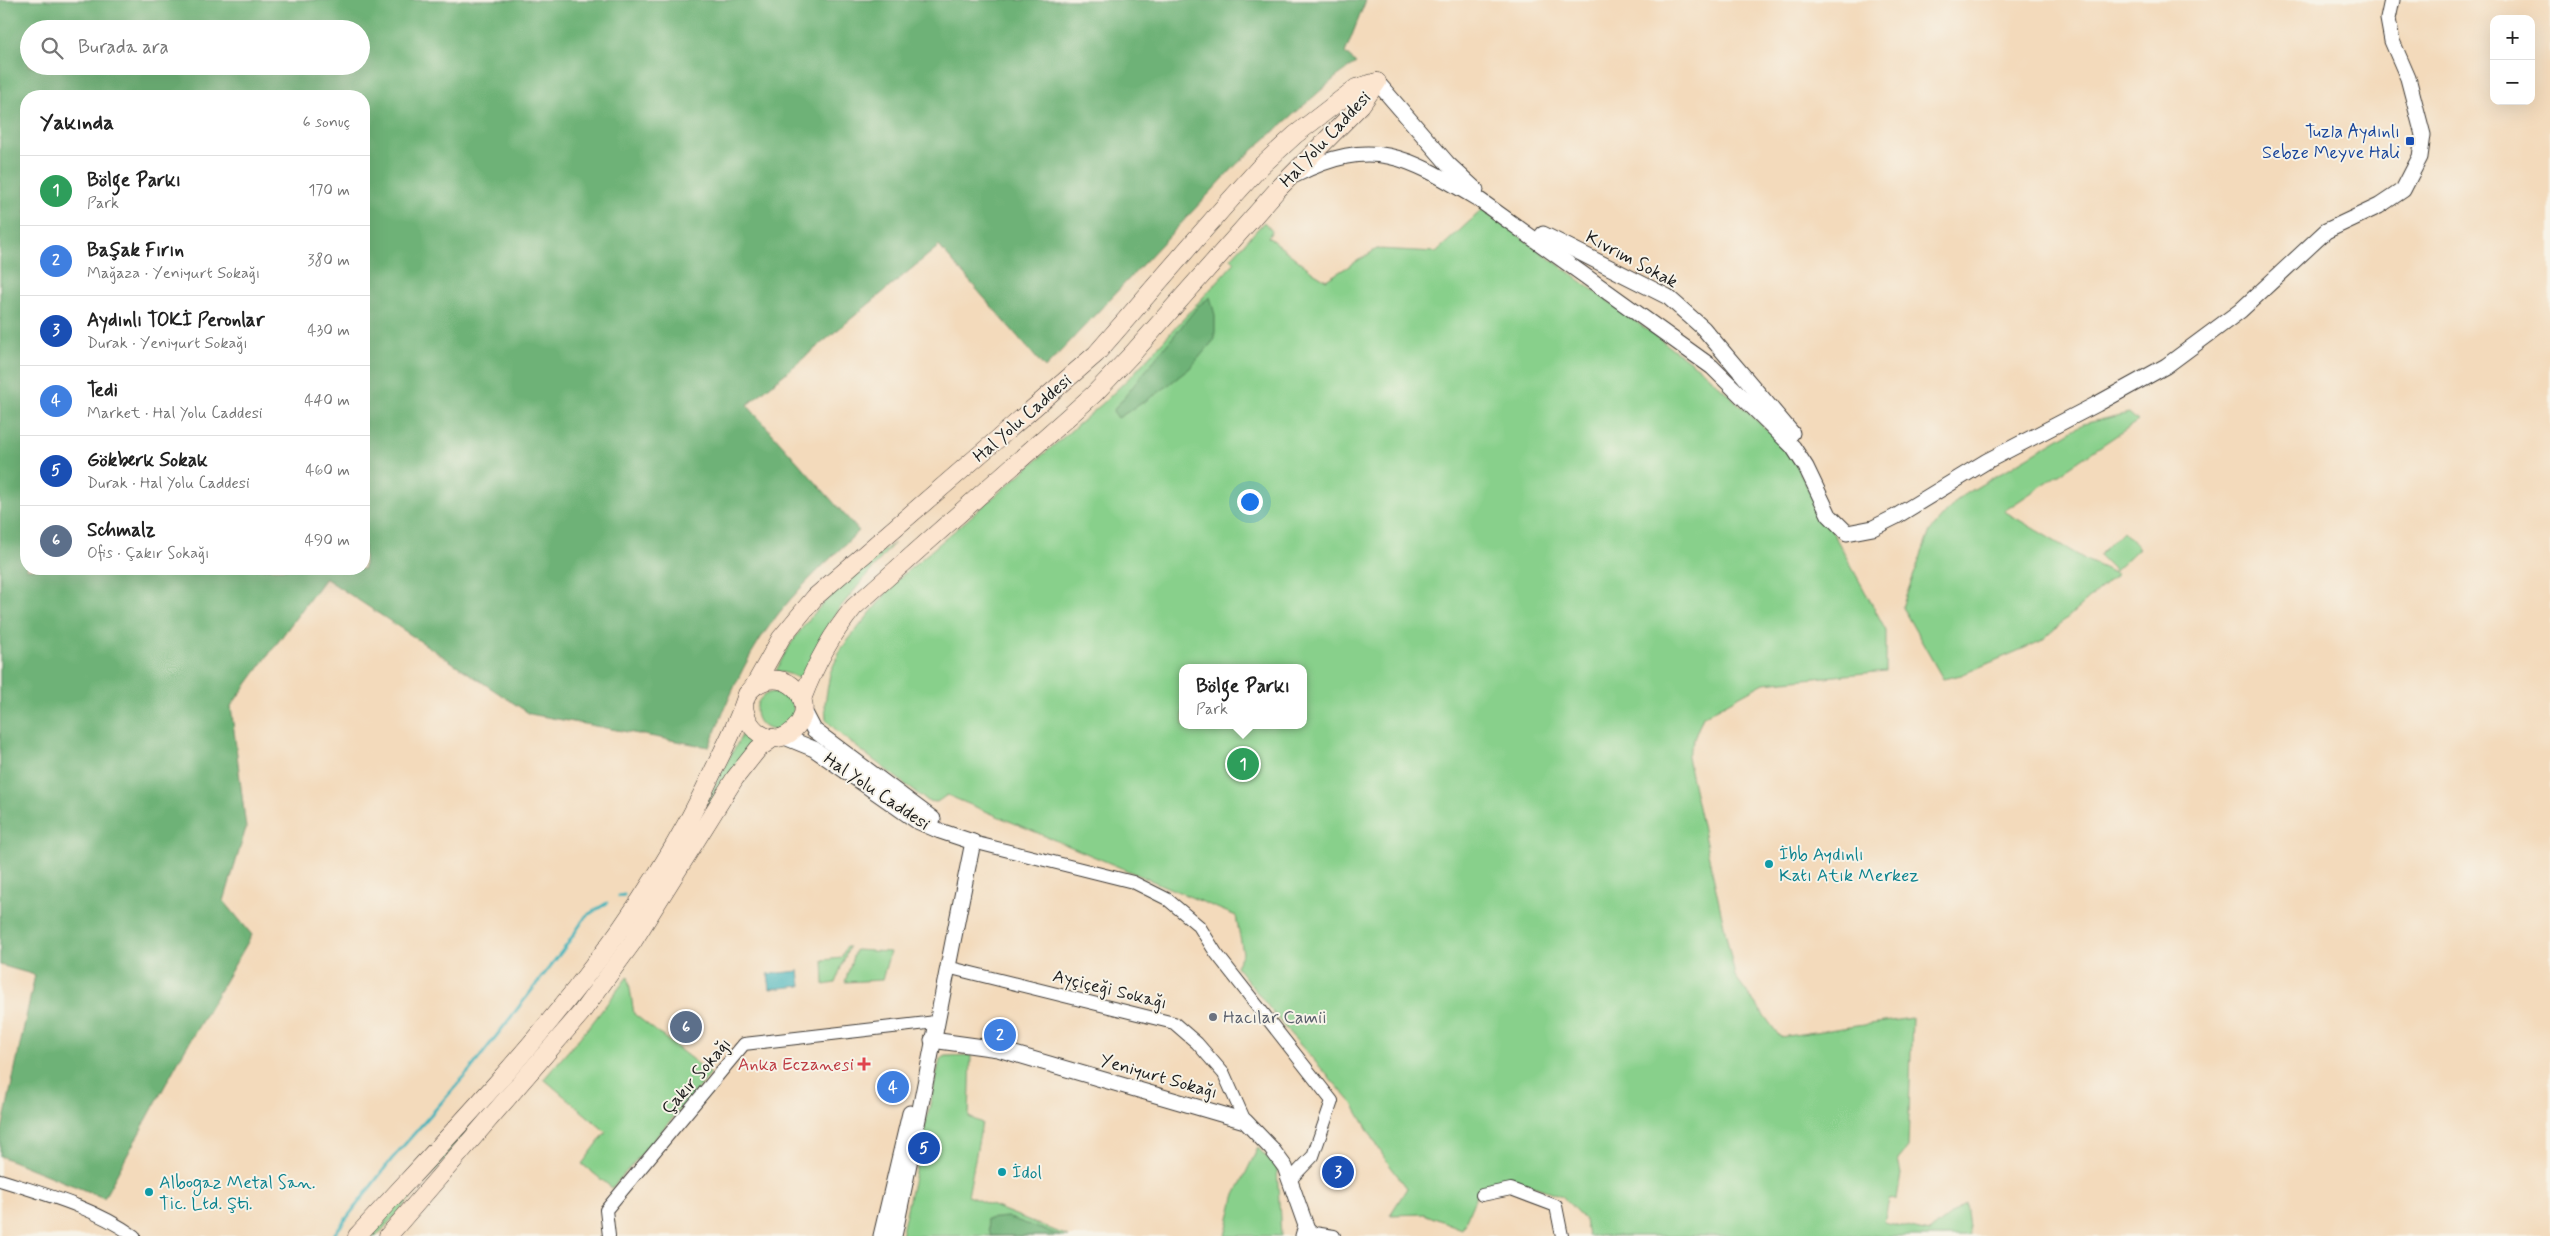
<!DOCTYPE html>
<html lang="tr">
<meta charset="utf-8">
<style>
body{margin:0;font-family:Mynerve,sans-serif;background:#f6f6f6;color:#222}
.controls{position:absolute;right:15px;top:15px;display:grid;overflow:hidden;border-radius:10px;box-shadow:0 5px 20px #0002}
.controls button{width:45px;height:45px;display:grid;place-items:center;padding:0;border:0;border-bottom:1px solid #e0e0e0;background:#fff;color:#222;font:25px sans-serif}
.you{position:absolute;left:1249px;top:501px;width:18px;height:18px;margin:-12px;border:4px solid #fff;border-radius:50%;background:#1a73e8;box-shadow:0 0 0 8px #1a73e833}
.badge{display:grid;place-items:center;width:32px;height:32px;border-radius:50%;background:#0f766e;color:#fff;font-size:16px;font-weight:700}
.pin{position:absolute;translate:-50% -50%;border:2px solid #fff;box-shadow:0 1px 5px #0006}
.popup{position:absolute;left:1179px;top:664px;width:128px;height:65px;box-sizing:border-box;display:grid;place-content:center;border-radius:10px;background:#fff;filter:drop-shadow(0 1px 4px #0005);font-size:16px;white-space:nowrap;color:#767676}
.popup b{font-size:19px;color:#222}
.popup::after{content:'';position:absolute;left:50%;top:100%;margin-left:-10px;border:10px solid transparent;border-top-color:#fff}
.list{margin:0;padding:0;list-style:none}
h2{display:flex;justify-content:space-between;align-items:center;height:65px;margin:0;padding:0 20px;font-size:21px}
h2 small{font-size:16px;font-weight:400;color:#767676}
.list li{display:grid;grid-template-columns:32px 1fr auto;gap:15px;align-items:center;box-sizing:border-box;height:70px;padding:0 20px;border-top:1px solid #e0e0e0}
.list b{display:block;font-size:19px;white-space:nowrap}
.list p{margin:0;font-size:16px;white-space:nowrap;color:#767676}
.list em{font-size:16px;font-style:normal;color:#767676}
.icon{flex:none;width:28px;height:28px;fill:none;stroke:currentColor;stroke-width:2;stroke-linecap:round;stroke-linejoin:round}
.map{position:relative;flex:none;width:2550px;height:1236px;overflow:hidden}
.search{position:absolute;background:#fff;box-shadow:0 5px 20px #0002;left:20px;top:20px;width:350px;height:55px;display:flex;align-items:center;gap:12px;box-sizing:border-box;padding:0 18px;border-radius:28px;color:#767676;font-size:19px}
.panel{position:absolute;background:#fff;box-shadow:0 5px 20px #0002;left:20px;top:90px;width:350px;height:485px;border-radius:20px}
.map>svg:first-child{display:block}
</style>
<div class="map">
<svg width="2550" height="1236" viewBox="0 0 2550 1236">
<rect width="100%" height="100%" fill="#f7f3e8"/>
<filter id="ink" filterUnits="userSpaceOnUse"><feTurbulence type="fractalNoise" baseFrequency=".02" numOctaves="2"/><feDisplacementMap in="SourceGraphic" scale="10" xChannelSelector="R" yChannelSelector="G"/><feConvolveMatrix kernelMatrix="1 2 1 2 8 2 1 2 1" color-interpolation-filters="sRGB"/></filter>
<filter id="wash" filterUnits="userSpaceOnUse"><feTurbulence type="fractalNoise" baseFrequency=".0096" numOctaves="4" result="noise"/><feDisplacementMap in="SourceGraphic" scale="20" xChannelSelector="R" yChannelSelector="G"/><feGaussianBlur stdDeviation="1.12" result="paint"/><feColorMatrix in="noise" values="0 0 0 0 0 0 0 0 0 0 0 0 0 0 0 0 0 1.4 0 .05"/><feComposite in="paint" operator="in"/></filter>
<g filter="url(#wash)">
<rect width="100%" height="100%" fill="#f3dabb"/>
<g fill="#88d08b" stroke="#527654" fill-rule="evenodd">
<path d="M1483,209L1703,371L1777,439L1795,463L1886,630V671L1764,683L1703,716L1687,757L1735,976L1780,1037L1912,1018L1908,1148L1898,1160L1901,1174L1897,1199L1889,1200L1884,1222L1929,1232L1966,1203L1970,1236H1588L1585,1220L1562,1196L1513,1179L1479,1190L1462,1229L1424,1214L1390,1215L1407,1188L1385,1159L1353,1104L1287,1030L1236,966L1243,953L1236,916L947,795L937,802L927,801L841,735L826,720L825,703L830,673L841,649L897,580L1102,404L1134,373L1235,262L1231,258L1264,222L1272,231L1268,237L1313,272L1326,280L1377,249L1436,252ZM1183,668H1303V725H1183Z"/>
<path d="M2129,413L2138,421L2004,511L2088,561L2117,574L2041,641L1961,675L1943,679L1902,607L1930,531L1959,498L2083,424Z"/>
<path d="M2123,531L2139,548L2115,571L2099,555Z"/>
<path d="M894,543L838,610L822,635L803,680L789,674L776,671C800,618 848,577 894,543Z"/>
<circle cx="775" cy="711" r="19"/>
<path d="M743,733L749,742L758,748L669,868Z"/>
<path d="M637,917L640,919C564,1033 468,1133 377,1236H368L569,1013L602,971Z"/>
<path d="M846,947H849L835,983L824,985L823,960L841,958Z"/>
<path d="M855,950L890,952L882,980L845,982Z"/>
<path d="M628,976L634,1014L711,1074L612,1188L582,1164L606,1132L544,1079L593,1022Z"/>
<path d="M971,1055L969,1117L982,1123L968,1196L1068,1236H901L940,1059L946,1056Z"/>
<path d="M1258,1148L1277,1168L1281,1236H1225L1234,1197Z"/>
</g>
<g fill="#6eb277" stroke="#45674a" fill-rule="evenodd">
<path d="M0,0H1366L1345,53L1356,63L1335,78L1237,164L1045,368L939,246L747,405L859,531C828,561 795,590 770,625C743,661 726,705 709,747L530,714L325,578L231,706L246,828L224,901L252,935L180,1058L104,1198L0,1156V1139L35,975L0,965ZM29,29H361V66H29ZM26,96H364V569H26Z"/>
<path d="M1210,297L1215,315V339L1190,368L1158,393L1118,418L1113,411L1198,306Z"/>
<path d="M1007,1217L1061,1236H991L986,1219Z"/>
</g>
<path fill="#43b3ba" stroke="#30686b" d="M799,971L801,986L770,989L768,974Z"/>
<g fill="none" stroke-linecap="round" stroke-linejoin="round">
<g stroke="#43b3ba" stroke-width="3">
<path d="M619,896L624,895"/>
<path d="M333,1236L391,1160L470,1070L566,946L586,916L607,903"/>
</g>
</g>
</g>
<g filter="url(#ink)">
<g fill="none" stroke-linecap="round" stroke-linejoin="round">
<defs>
<g id="minor">
<path d="M973,842L1133,882L1167,899L1199,926L1216,953L1332,1101L1313,1156L1290,1180"/>
<path d="M947,967L1174,1023L1197,1043L1224,1074L1245,1121"/>
<path d="M0,1180C47,1195 93,1207 134,1236"/>
<path d="M1482,1195L1511,1189L1556,1206L1562,1236"/>
<path d="M1306,1226L1314,1233L1334,1236"/>
<path d="M609,1236L606,1210L744,1044L936,1022"/>
</g>
<g id="tertiary">
<path d="M1377,82L1448,164L1476,190"/>
<path d="M1295,175C1373,135 1408,157 1478,199L1712,367L1793,447L1806,467L1829,515L1847,533L1873,528L1895,517L1987,461L2097,404L2166,366L2240,311L2326,231L2379,206L2403,190L2420,157L2423,135L2408,78L2392,41L2388,19L2392,0"/>
<path d="M1543,234L1668,297L1703,328L1792,433"/>
<path d="M803,709L814,730L933,819"/>
<path d="M782,736L814,749L917,821L940,831L973,842"/>
<path d="M932,1040L998,1049L1245,1121L1271,1148L1285,1167L1306,1226L1303,1236"/>
<path d="M881,1236L910,1113"/>
<path d="M894,1236C922,1105 946,973 973,842"/>
</g>
<g id="secondary">
<path d="M754,686L781,638L815,597L1096,354L1223,208L1259,168L1295,135L1356,88L1377,82"/>
<path d="M802,699C815,665 830,636 854,607L1094,394L1133,353L1278,189L1361,105L1377,82"/>
<path d="M357,1236C492,1088 633,948 717,763C728,741 740,718 747,694C775,659 821,695 797,726C777,752 745,733 744,704"/>
<path d="M388,1236L581,1013L632,943L735,778L758,749L773,738"/>
</g>
</defs>
<use href="#minor" stroke="#3c3834" stroke-width="14"/>
<use href="#tertiary" stroke="#3c3834" stroke-width="17"/>
<use href="#secondary" stroke="#3c3834" stroke-width="19"/>
<use href="#minor" stroke="#fff" stroke-width="12"/>
<use href="#tertiary" stroke="#fff" stroke-width="15"/>
<use href="#secondary" stroke="#fce5cf" stroke-width="18"/>
</g>
</g>
<rect fill="#1a4fb4" stroke="#f7f3e8" stroke-width="2" x="2405" y="136" width="10" height="10" rx="2.5"/>
<g fill="#0f9aa8" stroke="#f7f3e8" stroke-width="2">
<circle cx="1769" cy="864" r="5"/>
<circle cx="1002" cy="1172" r="5"/>
<circle cx="149" cy="1192" r="5"/>
</g>
<circle fill="#6b7280" stroke="#f7f3e8" stroke-width="2" cx="1213" cy="1017" r="5"/>
<path fill="#e0444e" stroke="#f7f3e8" stroke-width="2" d="M861.5 1056.5h5v5h5v5h-5v5h-5v-5h-5v-5h5z"/>
<g text-anchor="middle" stroke-width="4" stroke-linejoin="round" paint-order="stroke">
<g font-size="18" fill="#164399" stroke="#f7f3e8" text-anchor="end">
<text x="2400" y="137">Tuzla Aydınlı<tspan x="2400" dy="21">Sebze Meyve Hali</tspan></text>
</g>
<g font-size="18" fill="#1c1c1c" stroke="#f7f3e8">
<text transform="translate(1325 139) rotate(-47)" y="6">Hal Yolu Caddesi</text>
<text transform="translate(1632 259) rotate(28)" y="6">Kıvrım Sokak</text>
<text transform="translate(1022 418) rotate(-41)" y="6">Hal Yolu Caddesi</text>
<text transform="translate(877 791) rotate(34)" y="6">Hal Yolu Caddesi</text>
<text transform="translate(1110 989) rotate(14)" y="6">Ayçiçeği Sokağı</text>
<text transform="translate(696 1076) rotate(-49)" y="6">Çakır Sokağı</text>
<text transform="translate(1159 1076) rotate(16)" y="6">Yeniyurt Sokağı</text>
</g>
<g font-size="18" fill="#0d838f" stroke="#f7f3e8" text-anchor="start">
<text x="1779" y="860">İbb Aydınlı<tspan x="1779" dy="21">Katı Atık Merkez</tspan></text>
<text x="1012" y="1178">İdol</text>
<text x="159" y="1188">Albogaz Metal San.<tspan x="159" dy="21">Tic. Ltd. Şti.</tspan></text>
</g>
<g font-size="18" fill="#5b616d" stroke="#f7f3e8" text-anchor="start">
<text x="1223" y="1023">Hacılar Camii</text>
</g>
<g font-size="18" fill="#be3a42" stroke="#f7f3e8" text-anchor="end">
<text x="854" y="1070">Anka Eczanesi</text>
</g>
</g>
</svg>
<div class="controls">
<button>+</button>
<button>−</button>
</div>
<div class="you"></div>
<div class="pin badge" style="left:1243px;top:764px;background:#2e9e5b">1</div>
<div class="popup"><b>Bölge Parkı</b>Park</div>
<div class="pin badge" style="left:1000px;top:1035px;background:#3f7fe0">2</div>
<div class="pin badge" style="left:1338px;top:1172px;background:#1a4fb4">3</div>
<div class="pin badge" style="left:893px;top:1087px;background:#3f7fe0">4</div>
<div class="pin badge" style="left:924px;top:1148px;background:#1a4fb4">5</div>
<div class="pin badge" style="left:686px;top:1027px;background:#5c6f8a">6</div>
<div class="search"><svg class="icon" aria-label="search" viewBox="0 0 24 24"><circle cx="10" cy="10" r="6"/><path d="M15 15l6 6"/></svg>Burada ara</div>
<section class="panel">
<h2>Yakında<small>6 sonuç</small></h2>
<ul class="list">
<li><span class="badge" style="background:#2e9e5b">1</span><div><b>Bölge Parkı</b><p>Park</p></div><em>170 m</em></li>
<li><span class="badge" style="background:#3f7fe0">2</span><div><b>Başak Fırın</b><p>Mağaza · Yeniyurt Sokağı</p></div><em>380 m</em></li>
<li><span class="badge" style="background:#1a4fb4">3</span><div><b>Aydınlı TOKİ Peronlar</b><p>Durak · Yeniyurt Sokağı</p></div><em>430 m</em></li>
<li><span class="badge" style="background:#3f7fe0">4</span><div><b>Tedi</b><p>Market · Hal Yolu Caddesi</p></div><em>440 m</em></li>
<li><span class="badge" style="background:#1a4fb4">5</span><div><b>Gökberk Sokak</b><p>Durak · Hal Yolu Caddesi</p></div><em>460 m</em></li>
<li><span class="badge" style="background:#5c6f8a">6</span><div><b>Schmalz</b><p>Ofis · Çakır Sokağı</p></div><em>490 m</em></li>
</ul>
</section>
</div>
